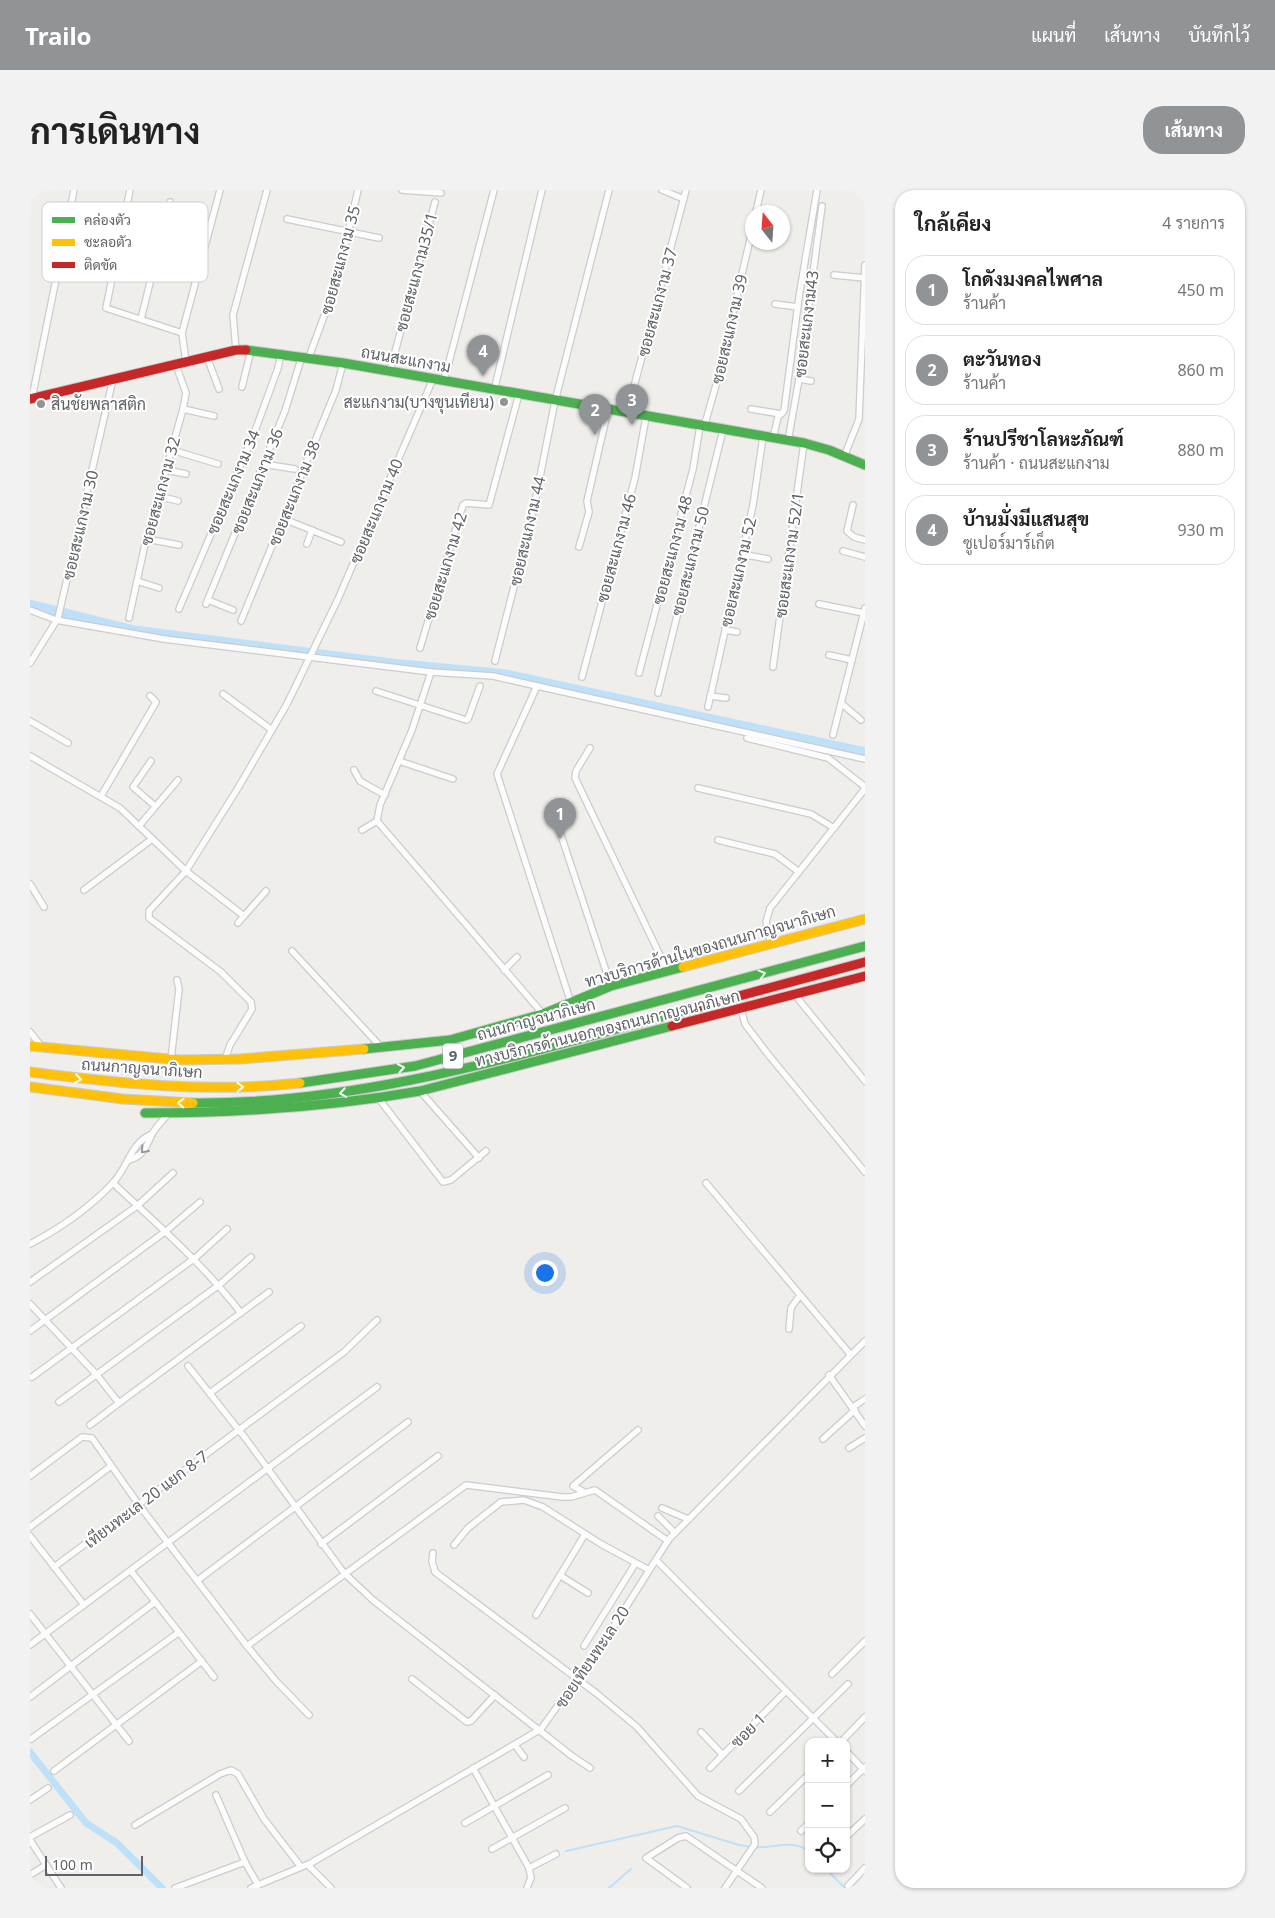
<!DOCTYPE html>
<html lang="th">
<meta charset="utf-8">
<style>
body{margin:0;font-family:"Noto Sans",Sarabun,sans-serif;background:#f2f2f2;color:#222}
.controls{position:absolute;right:15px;bottom:15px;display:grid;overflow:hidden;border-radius:10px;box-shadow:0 1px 4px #0004}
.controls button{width:45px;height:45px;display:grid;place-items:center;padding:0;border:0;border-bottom:1px solid #e0e0e0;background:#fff;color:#222;font:25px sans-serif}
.compass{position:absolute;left:715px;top:15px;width:45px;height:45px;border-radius:50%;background:#fff;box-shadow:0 1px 4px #0004;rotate:343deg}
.scale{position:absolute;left:15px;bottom:12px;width:98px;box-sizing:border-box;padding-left:5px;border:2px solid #5f6368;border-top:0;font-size:14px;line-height:18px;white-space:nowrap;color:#5f6368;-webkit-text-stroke:4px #fff;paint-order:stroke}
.you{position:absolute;left:514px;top:1082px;width:18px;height:18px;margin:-12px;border:4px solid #fff;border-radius:50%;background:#1a73e8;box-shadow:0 0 0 8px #1a73e833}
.badge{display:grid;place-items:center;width:32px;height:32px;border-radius:50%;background:#919496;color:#fff;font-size:16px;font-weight:700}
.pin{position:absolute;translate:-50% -41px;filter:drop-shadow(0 1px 2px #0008)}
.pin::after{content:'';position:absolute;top:26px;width:18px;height:15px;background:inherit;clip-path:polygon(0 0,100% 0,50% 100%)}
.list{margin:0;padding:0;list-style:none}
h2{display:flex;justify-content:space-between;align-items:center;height:65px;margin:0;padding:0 20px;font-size:21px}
h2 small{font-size:16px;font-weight:400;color:#767676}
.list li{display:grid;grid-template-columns:32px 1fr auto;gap:15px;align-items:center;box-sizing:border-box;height:70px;margin:0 10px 10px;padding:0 10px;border:1px solid #e0e0e0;border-radius:20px}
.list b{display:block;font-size:19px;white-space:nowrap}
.list p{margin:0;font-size:16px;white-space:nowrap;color:#767676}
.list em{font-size:16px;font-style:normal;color:#767676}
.icon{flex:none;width:28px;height:28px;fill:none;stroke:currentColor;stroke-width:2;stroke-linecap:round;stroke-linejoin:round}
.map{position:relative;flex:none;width:835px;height:1698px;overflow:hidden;border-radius:20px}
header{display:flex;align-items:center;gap:30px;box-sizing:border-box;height:70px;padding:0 25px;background:#919496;color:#fff}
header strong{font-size:24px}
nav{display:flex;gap:28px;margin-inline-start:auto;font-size:18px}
.intro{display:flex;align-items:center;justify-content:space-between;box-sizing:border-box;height:120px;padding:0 30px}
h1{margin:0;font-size:35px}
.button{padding:12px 22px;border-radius:20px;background:#919496;color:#fff;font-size:18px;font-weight:700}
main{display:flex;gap:30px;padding:0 30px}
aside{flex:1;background:#fff;border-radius:20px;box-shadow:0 1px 4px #0004}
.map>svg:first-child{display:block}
</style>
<header>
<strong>Trailo</strong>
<nav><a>แผนที่</a><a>เส้นทาง</a><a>บันทึกไว้</a></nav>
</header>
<div class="intro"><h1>การเดินทาง</h1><a class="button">เส้นทาง</a></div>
<main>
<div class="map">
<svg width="835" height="1698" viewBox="0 0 835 1698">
<rect width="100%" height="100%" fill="#efeeea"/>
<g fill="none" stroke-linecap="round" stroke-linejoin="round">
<g stroke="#bfe0f9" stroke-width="2">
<path d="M725,1657C743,1659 765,1648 779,1662"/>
<path d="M536,1661L647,1636L709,1655L721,1657"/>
<path d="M796,1679L815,1698"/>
<path d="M579,1698L601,1679"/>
</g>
<path stroke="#bfe0f9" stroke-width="7" d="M0,1562L56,1633L87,1653L132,1698"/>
<path stroke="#bfe0f9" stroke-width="11" d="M0,415L104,441L362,474L476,485L835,563"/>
<defs>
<g id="street">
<path d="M100,0L76,118L152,143"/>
<path d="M372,0L411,3"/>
<path d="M632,0L654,9"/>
<path d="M726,22L731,0"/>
<path d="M257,29L349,48"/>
<path d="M804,85L835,88"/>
<path d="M745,114L768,117"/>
<path d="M111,129L140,12"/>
<path d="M206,160L203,125L237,0"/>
<path d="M177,167L189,199"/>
<path d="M279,167L307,91L328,0"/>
<path d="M156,172L152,143L190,0"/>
<path d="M360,181L405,12"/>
<path d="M769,189L781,191"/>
<path d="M414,191L464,0"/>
<path d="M212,197L221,160"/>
<path d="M464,201L512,0"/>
<path d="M2,208L44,0"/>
<path d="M153,219L184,226"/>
<path d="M721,219L751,224"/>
<path d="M597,223L656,0"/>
<path d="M674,237L686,195L722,41"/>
<path d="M743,248L748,227L754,221L769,107L787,0"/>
<path d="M758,251L769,189L792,16"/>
<path d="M142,260L188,274"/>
<path d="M814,267L829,229L835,75"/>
<path d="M233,274L265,279"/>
<path d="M137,280L156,284"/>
<path d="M129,306L148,311"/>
<path d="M823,315L817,341L824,347L835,350"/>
<path d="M254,329L311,352"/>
<path d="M117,349L149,355"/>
<path d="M277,354L282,340"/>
<path d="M549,357L559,322L557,311L578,220"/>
<path d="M813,361L835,367"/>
<path d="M711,364L738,369"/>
<path d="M107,391L129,398"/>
<path d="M178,410L203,420"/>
<path d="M176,414L255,221L272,166"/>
<path d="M789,414L834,423"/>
<path d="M149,419L225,241L248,178L251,163"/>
<path d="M0,420L26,430L134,449L401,482L463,486L507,496L467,584L541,813"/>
<path d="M99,428L115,354L153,219L156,203L146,175"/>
<path d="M211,431L306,200L313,173"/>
<path d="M695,440L707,442"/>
<path d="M390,458L433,315L436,313L459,315L489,204"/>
<path d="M799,465L822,470"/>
<path d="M465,471L503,322L525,211L579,0"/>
<path d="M0,473L28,428L83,189"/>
<path d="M743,477L774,253"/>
<path d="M401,482L382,540L350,615L347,631L513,824"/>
<path d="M609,483L663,279L670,236"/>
<path d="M552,487L605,288L616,227"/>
<path d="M507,496L835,569"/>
<path d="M346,501L436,530L438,529L450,496"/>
<path d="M628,503L693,240"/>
<path d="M193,504L242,540"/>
<path d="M680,506L696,508"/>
<path d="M811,513L831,530"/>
<path d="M678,517L723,315L733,247"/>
<path d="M0,531L38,553"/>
<path d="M803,545L835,418"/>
<path d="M717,548L798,568L834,596V600L740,718L736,732L741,754"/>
<path d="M560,558L546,581L545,588L638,782"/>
<path d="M0,566L90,618L156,681L214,726L236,701"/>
<path d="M121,571L103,597L125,616"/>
<path d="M369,571L423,589"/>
<path d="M324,580L330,591L355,605"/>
<path d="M668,598L781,624L804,638"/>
<path d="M71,606L125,514L126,512L120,506"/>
<path d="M526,630L581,796"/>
<path d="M109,636L148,590"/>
<path d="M332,640L347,631"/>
<path d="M688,650L745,664L769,682"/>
<path d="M0,694L14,717"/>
<path d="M54,700L122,649"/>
<path d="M208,733L214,726"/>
<path d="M262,761L352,858"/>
<path d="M474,780L487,767"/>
<path d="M765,805L835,891"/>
<path d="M711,819L715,834L737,863L835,982"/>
<path d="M0,842L12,857"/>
<path d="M141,869L149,799L147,790"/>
<path d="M195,869L200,855L222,819L221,812L191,782L119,728V721L156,681L208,598L257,514L308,409L403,189"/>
<path d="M390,901L449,968"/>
<path d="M349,909L413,992L421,990L456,961"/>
<path d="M99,970C113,967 117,955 122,944C126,937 133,930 138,924"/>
<path d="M83,993C128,1035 173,1074 211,1123"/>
<path d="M676,993L820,1164"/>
<path d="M0,1054C29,1039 59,1018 82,994C98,978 100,953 122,944"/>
<path d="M0,1092L107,1016L143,983"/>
<path d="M0,1114L66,1184L89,1213L239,1102"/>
<path d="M759,1139L761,1118L770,1105"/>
<path d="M0,1141L136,1041L170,1012"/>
<path d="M158,1176L216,1249L314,1383L343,1410L542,1566L560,1578"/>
<path d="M799,1185L835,1236"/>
<path d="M2,1187L165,1068L197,1039"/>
<path d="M180,1203L271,1136"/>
<path d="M29,1212L189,1095L221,1067"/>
<path d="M823,1217L835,1209"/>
<path d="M60,1235L89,1213"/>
<path d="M793,1249L825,1220"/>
<path d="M819,1258L835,1248"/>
<path d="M0,1286L52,1247L62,1248L109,1315L217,1456L436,1295L532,1307H541L565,1300L638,1351"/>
<path d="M554,1302L543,1296L608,1240"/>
<path d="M632,1318L658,1329"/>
<path d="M628,1326L645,1343"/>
<path d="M0,1337L81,1276"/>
<path d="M0,1346L54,1415"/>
<path d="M291,1354L408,1266"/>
<path d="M424,1355L438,1338L471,1312L494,1310L513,1317L571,1354L619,1380"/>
<path d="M403,1363L402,1371L405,1382L566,1503L607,1537L668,1606L711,1629L724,1647L725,1654L695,1698"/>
<path d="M626,1370L807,1552"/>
<path d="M24,1377L314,1162L347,1130"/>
<path d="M101,1381L184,1487"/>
<path d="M531,1386L558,1403"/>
<path d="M168,1390L378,1232"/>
<path d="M0,1424L99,1551"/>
<path d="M506,1425L555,1344"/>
<path d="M0,1455L347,1197"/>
<path d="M217,1456L246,1491L279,1525"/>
<path d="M554,1456L605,1374"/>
<path d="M802,1484L835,1451"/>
<path d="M382,1489L437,1532L441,1531L465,1505"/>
<path d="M0,1507L125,1412"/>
<path d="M671,1542L693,1565"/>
<path d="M1,1549L148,1443"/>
<path d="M811,1552L835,1527"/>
<path d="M485,1555L494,1567"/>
<path d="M816,1561L835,1581"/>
<path d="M443,1578L499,1678L501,1688L497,1698"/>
<path d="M680,1578L756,1501"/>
<path d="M24,1581L172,1471"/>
<path d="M816,1596L835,1577"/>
<path d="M709,1601L818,1494"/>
<path d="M186,1605L215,1672L228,1695"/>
<path d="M0,1610L18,1598"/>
<path d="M740,1622L779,1584"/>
<path d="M435,1633L518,1585"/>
<path d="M105,1635L190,1584L201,1580L208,1584L234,1629L271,1677"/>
<path d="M771,1641L779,1633"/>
<path d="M0,1647L40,1625"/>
<path d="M816,1647L835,1629"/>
<path d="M0,1650L31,1698"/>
<path d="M462,1659L535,1618"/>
<path d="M278,1675L301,1698"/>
<path d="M499,1678L526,1664"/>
<path d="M0,1685L16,1675"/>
<path d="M818,1696L835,1678"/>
<path d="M145,1698L215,1672"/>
<path d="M221,1698L281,1673L511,1539L577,1447L639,1349L835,1151"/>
<path d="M657,1698L616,1668L648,1648L656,1646L732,1698"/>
</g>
<g id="fast">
<path d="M216,160L313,173L774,253L799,260L835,275"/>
<path d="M334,859L420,850L513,824L581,796L653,777"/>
<path d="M270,893L385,876L835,756"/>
<path d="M163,913C336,915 505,860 672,816"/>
<path d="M115,923C208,923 299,917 390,901L642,836"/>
</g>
<g id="slow">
<path d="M653,777L835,729"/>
<path d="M0,856L149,870L210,869L334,859"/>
<path d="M0,882C92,894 178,903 270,893"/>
<path d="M0,897L93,909L163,913"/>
</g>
<g id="jam">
<path d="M0,209L206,160H216"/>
<path d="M672,816L835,772"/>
<path d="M642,836L835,786"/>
</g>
</defs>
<use href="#street" stroke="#cbcccc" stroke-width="8"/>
<use href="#fast" stroke="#cacacb" stroke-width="11"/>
<use href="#slow" stroke="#cacacb" stroke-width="11"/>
<use href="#jam" stroke="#cacacb" stroke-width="11"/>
<use href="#street" stroke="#fdfcfc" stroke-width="5.5"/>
<use href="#fast" stroke="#4caf50" stroke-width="9"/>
<use href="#slow" stroke="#ffc107" stroke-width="9"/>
<use href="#jam" stroke="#c62828" stroke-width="9"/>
</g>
<defs><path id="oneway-chevron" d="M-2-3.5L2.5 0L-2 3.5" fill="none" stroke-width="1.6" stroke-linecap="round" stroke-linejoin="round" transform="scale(1.25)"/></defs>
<g stroke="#f6fbf6">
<use href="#oneway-chevron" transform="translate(732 784) rotate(-15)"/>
<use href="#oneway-chevron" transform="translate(371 878) rotate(-10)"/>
<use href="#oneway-chevron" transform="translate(48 889) rotate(8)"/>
<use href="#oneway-chevron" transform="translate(210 897) rotate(-2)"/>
<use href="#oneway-chevron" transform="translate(313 903) rotate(171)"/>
<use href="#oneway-chevron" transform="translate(151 913) rotate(-178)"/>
</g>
<use stroke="#96999c" href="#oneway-chevron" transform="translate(114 960) rotate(131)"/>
<g fill="#919496" stroke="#fff" stroke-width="2">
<circle cx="474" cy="212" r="5"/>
<circle cx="11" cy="214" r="5"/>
</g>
<g text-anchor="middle" stroke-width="4" stroke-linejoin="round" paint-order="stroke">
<rect fill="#fff" stroke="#8f9295" stroke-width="1" x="413" y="853.5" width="20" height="25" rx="4"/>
<g font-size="15" font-weight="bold" fill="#5f6368">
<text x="423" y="871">9</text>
</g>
<g font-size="16" fill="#5f6368" stroke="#fff">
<text transform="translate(310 70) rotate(-75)" y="6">ซอยสะแกงาม 35</text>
<text transform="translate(386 82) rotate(-75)" y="6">ซอยสะแกงาม35/1</text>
<text transform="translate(627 112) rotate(-75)" y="6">ซอยสะแกงาม 37</text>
<text transform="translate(776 134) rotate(-83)" y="6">ซอยสะแกงาม43</text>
<text transform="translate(699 139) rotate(-77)" y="6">ซอยสะแกงาม 39</text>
<text transform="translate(376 169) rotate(10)" y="6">ถนนสะแกงาม</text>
<text transform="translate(227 291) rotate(-68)" y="6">ซอยสะแกงาม 36</text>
<text transform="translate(203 292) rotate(-67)" y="6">ซอยสะแกงาม 34</text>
<text transform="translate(130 301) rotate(-75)" y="6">ซอยสะแกงาม 32</text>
<text transform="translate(264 303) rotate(-68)" y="6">ซอยสะแกงาม 38</text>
<text transform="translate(346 321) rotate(-67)" y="6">ซอยสะแกงาม 40</text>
<text transform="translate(50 335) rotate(-77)" y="6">ซอยสะแกงาม 30</text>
<text transform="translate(497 341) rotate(-77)" y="6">ซอยสะแกงาม 44</text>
<text transform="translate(586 358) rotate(-75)" y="6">ซอยสะแกงาม 46</text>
<text transform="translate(642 360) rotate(-75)" y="6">ซอยสะแกงาม 48</text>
<text transform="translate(759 365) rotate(-82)" y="6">ซอยสะแกงาม 52/1</text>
<text transform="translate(660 371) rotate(-76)" y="6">ซอยสะแกงาม 50</text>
<text transform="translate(415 376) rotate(-73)" y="6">ซอยสะแกงาม 42</text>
<text transform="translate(708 382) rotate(-77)" y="6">ซอยสะแกงาม 52</text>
<text transform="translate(680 756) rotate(-16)" y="6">ทางบริการด้านในของถนนกาญจนาภิเษก</text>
<text transform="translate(506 829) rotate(-15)" y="6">ถนนกาญจนาภิเษก</text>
<text transform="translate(577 838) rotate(-14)" y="6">ทางบริการด้านนอกของถนนกาญจนาภิเษก</text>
<text transform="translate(112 878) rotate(4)" y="6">ถนนกาญจนาภิเษก</text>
<text transform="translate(116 1309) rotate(-37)" y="6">เทียนทะเล 20 แยก 8-7</text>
<text transform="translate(562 1467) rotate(-56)" y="6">ซอยเทียนทะเล 20</text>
<text transform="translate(718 1540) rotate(-45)" y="6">ซอย 1</text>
</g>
<g font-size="16" fill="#5f6368" stroke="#fff" text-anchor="end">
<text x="464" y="218">สะแกงาม(บางขุนเทียน)</text>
<text x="21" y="220" text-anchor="start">สินชัยพลาสติก</text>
</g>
</g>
<rect x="12" y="12" width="166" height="80" rx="8" fill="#fff" stroke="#cfd0d2" stroke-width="1"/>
<rect x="22" y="27" width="23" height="6" fill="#4caf50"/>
<rect x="22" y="49" width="23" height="7" fill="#ffc107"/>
<rect x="22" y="72" width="23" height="6" fill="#c62828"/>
<g font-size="14" fill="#5f6368">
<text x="54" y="35">คล่องตัว</text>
<text x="54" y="57">ชะลอตัว</text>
<text x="54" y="80">ติดขัด</text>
</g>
</svg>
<div class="controls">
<button>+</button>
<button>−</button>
<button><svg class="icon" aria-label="locate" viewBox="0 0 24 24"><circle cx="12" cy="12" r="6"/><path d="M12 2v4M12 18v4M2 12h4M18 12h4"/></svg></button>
</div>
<svg class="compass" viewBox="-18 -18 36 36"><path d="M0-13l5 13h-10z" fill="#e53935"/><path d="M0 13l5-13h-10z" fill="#767676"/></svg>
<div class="scale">100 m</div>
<div class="you"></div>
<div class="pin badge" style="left:530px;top:649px">1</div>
<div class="pin badge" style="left:565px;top:245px">2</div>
<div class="pin badge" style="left:602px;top:235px">3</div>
<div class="pin badge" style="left:453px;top:186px">4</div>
</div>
<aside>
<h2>ใกล้เคียง<small>4 รายการ</small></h2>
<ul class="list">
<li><span class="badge">1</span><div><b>โกดังมงคลไพศาล</b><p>ร้านค้า</p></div><em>450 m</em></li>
<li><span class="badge">2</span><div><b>ตะวันทอง</b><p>ร้านค้า</p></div><em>860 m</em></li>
<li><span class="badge">3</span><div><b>ร้านปรีชาโลหะภัณฑ์</b><p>ร้านค้า · ถนนสะแกงาม</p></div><em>880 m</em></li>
<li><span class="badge">4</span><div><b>บ้านมั่งมีแสนสุข</b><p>ซูเปอร์มาร์เก็ต</p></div><em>930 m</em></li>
</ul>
</aside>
</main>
